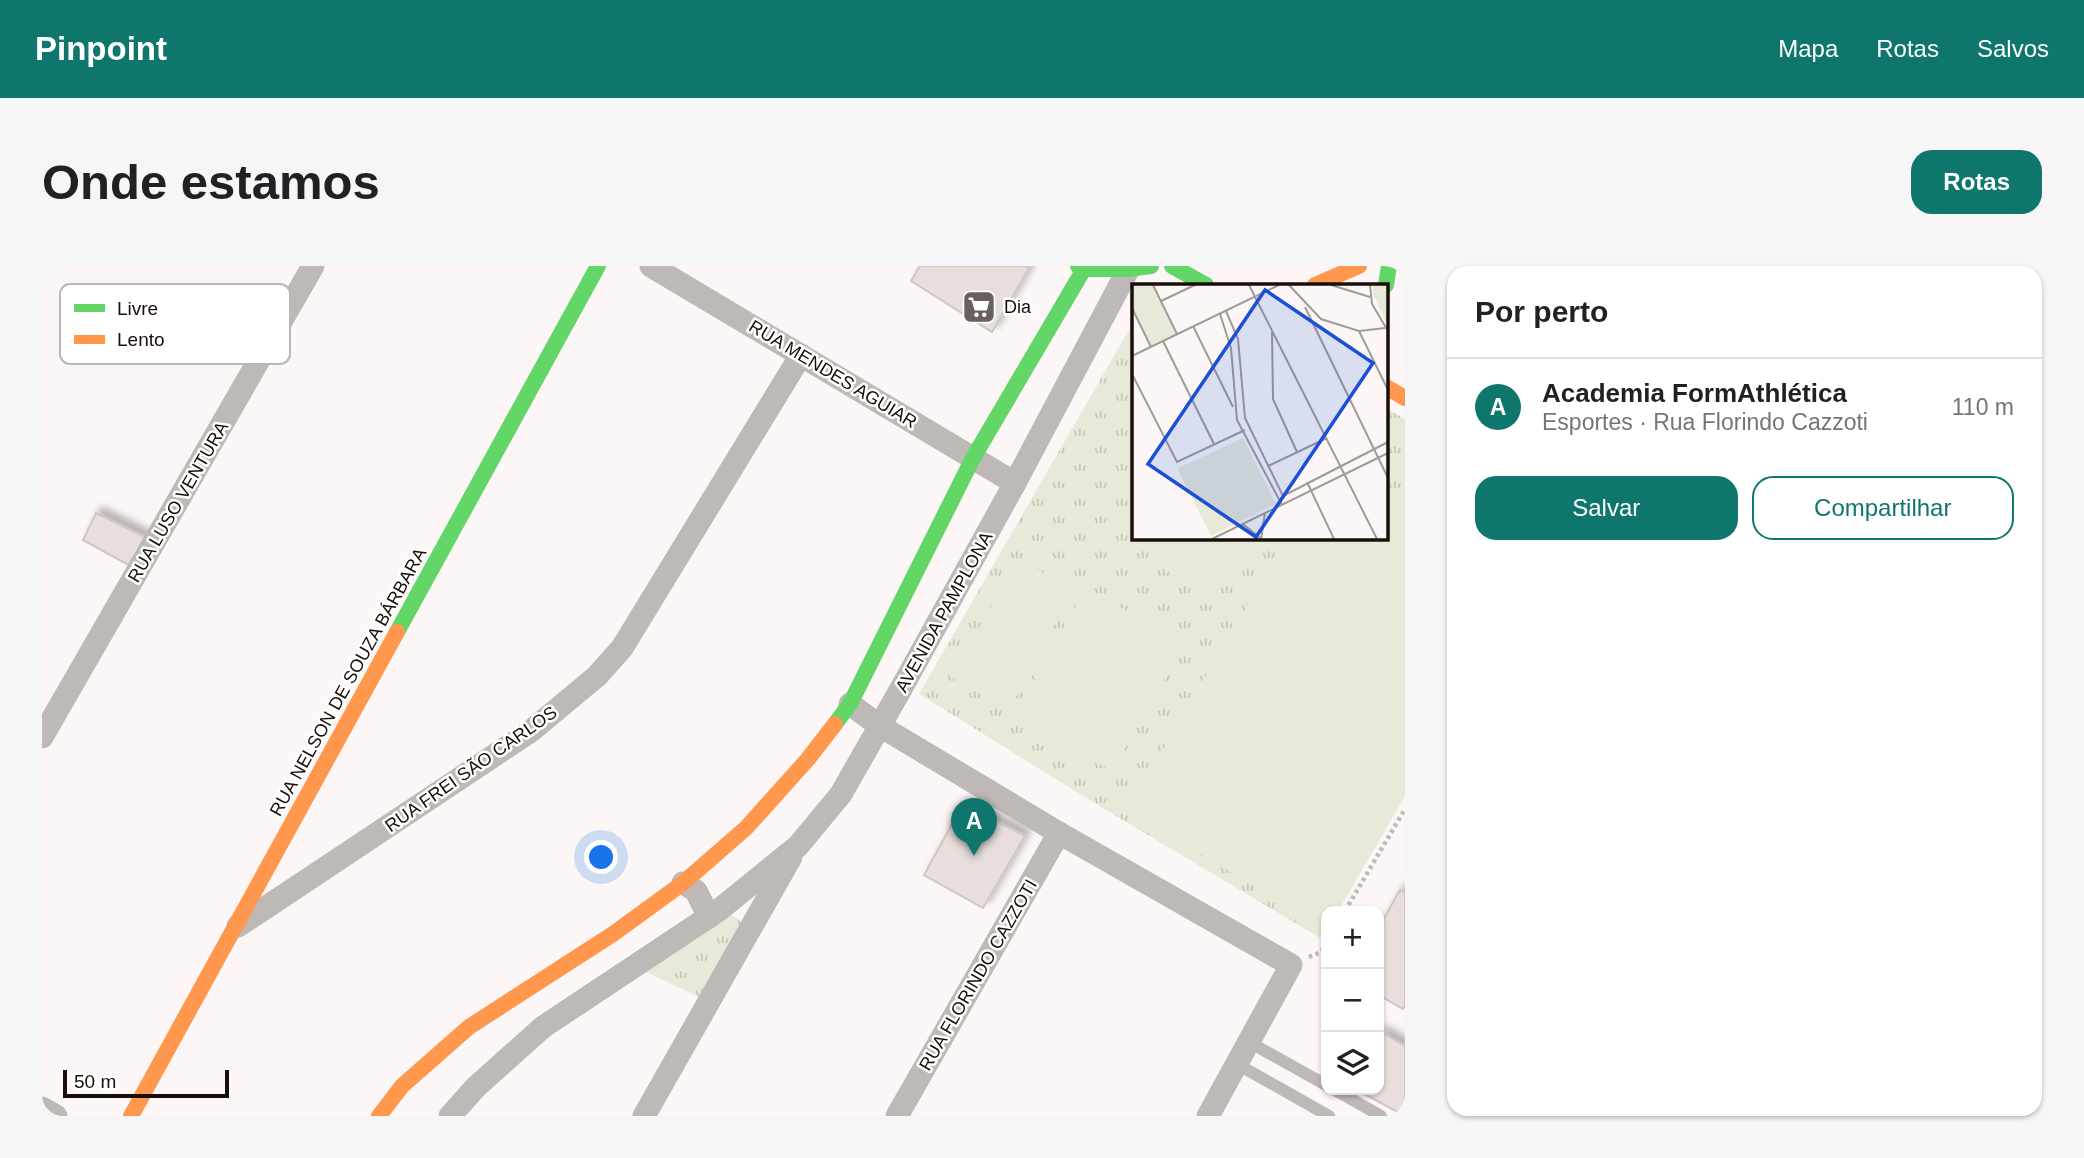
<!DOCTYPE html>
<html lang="pt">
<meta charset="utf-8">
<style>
body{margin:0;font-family:Arial,sans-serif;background:#f6f6f6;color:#202124}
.controls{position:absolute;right:21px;bottom:21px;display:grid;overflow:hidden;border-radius:14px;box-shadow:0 2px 5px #0004}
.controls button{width:63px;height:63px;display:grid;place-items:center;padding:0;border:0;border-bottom:2px solid #e0e0e0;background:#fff;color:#202124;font:35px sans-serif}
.scale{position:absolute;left:21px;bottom:18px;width:166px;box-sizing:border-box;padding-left:7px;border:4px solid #1a0e09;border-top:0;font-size:19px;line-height:24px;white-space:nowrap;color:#1a0e09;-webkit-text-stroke:5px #fff;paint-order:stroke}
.you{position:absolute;left:560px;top:592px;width:24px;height:24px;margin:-18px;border:5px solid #fff;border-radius:50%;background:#1a73e8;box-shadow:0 0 0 10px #1a73e833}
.badge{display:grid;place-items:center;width:46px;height:46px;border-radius:50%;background:#0f766e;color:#fff;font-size:23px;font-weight:700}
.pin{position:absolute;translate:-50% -58px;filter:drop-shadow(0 2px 4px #0008)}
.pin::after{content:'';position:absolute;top:37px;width:24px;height:21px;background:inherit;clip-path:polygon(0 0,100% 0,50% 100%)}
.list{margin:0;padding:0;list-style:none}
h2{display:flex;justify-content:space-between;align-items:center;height:91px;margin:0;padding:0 28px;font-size:30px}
h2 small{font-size:23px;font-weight:400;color:#757577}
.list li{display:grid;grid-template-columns:46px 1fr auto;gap:21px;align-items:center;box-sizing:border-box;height:98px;padding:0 28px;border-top:2px solid #e0e0e0}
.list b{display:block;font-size:26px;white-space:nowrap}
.list p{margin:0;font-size:23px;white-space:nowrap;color:#757577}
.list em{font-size:23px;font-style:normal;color:#757577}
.actions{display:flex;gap:14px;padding:21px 28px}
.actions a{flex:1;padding:16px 0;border:2px solid #0f766e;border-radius:21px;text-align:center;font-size:24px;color:#0f766e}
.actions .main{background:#0f766e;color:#fff}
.icon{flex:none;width:38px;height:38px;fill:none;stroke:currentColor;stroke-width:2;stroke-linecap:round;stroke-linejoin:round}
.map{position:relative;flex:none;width:1363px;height:850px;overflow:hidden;border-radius:21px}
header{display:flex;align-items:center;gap:42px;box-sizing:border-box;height:98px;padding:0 35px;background:#0f766e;color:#fff}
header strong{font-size:33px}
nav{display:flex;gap:38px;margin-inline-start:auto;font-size:24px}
.intro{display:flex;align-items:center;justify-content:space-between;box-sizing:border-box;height:168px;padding:0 42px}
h1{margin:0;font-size:49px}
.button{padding:18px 32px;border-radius:21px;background:#0f766e;color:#fff;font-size:24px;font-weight:700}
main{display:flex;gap:42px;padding:0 42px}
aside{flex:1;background:#fff;border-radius:21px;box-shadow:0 2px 5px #0004}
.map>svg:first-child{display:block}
</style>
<header>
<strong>Pinpoint</strong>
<nav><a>Mapa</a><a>Rotas</a><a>Salvos</a></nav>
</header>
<div class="intro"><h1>Onde estamos</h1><a class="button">Rotas</a></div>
<main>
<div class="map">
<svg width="1363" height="850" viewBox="0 0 1363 850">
<defs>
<pattern id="park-tufts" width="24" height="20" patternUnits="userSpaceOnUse" patternTransform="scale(1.75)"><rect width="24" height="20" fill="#e9e9d9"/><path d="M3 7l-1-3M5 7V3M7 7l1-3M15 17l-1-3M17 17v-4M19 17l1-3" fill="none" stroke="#c7c7b9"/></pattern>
<filter id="shadow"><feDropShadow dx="6" dy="-6" stdDeviation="3.5" flood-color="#0004"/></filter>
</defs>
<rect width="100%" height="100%" fill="#fcf7f6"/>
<g fill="url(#park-tufts)">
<path d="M1092,55V271H1344V142L1363,153V530L1296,645H1284V664L1278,672L1054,538L877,428Z"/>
<path d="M686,647L701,656L659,732L604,706Z"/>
</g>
<g fill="#e9e9d9">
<path d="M1344,226L1363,238V530L1296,645H1284V662L1085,545L1245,271H1344Z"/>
<path d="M1131,271H1207L1172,332L1115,299Z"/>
<path d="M977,293L1031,323L967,444L908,411Z"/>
<path d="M1044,322L1142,378L1070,505L972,450Z"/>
</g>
<g fill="#e8dfdc" stroke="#cec6c2" stroke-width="2" filter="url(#shadow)">
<path d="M878,0H983L987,2L950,66L869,15Z"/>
<path d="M54,247L107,273L90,301L41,274Z"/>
<path d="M921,538L983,570L941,642L882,609Z"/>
<path d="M1358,624L1363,627V739L1361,743L1337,729V661Z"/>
<path d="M1337,765L1363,780V850L1315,824H1337Z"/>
</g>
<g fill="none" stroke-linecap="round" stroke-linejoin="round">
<g stroke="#bebab9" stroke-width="4.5" stroke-dasharray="3.5 3.5" stroke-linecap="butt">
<path d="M1303,645L1363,543"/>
<path d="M1267,691L1279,686L1284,677"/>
</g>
<g stroke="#beb9b7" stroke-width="12">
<path d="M1207,776L1284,819"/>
<path d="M1195,798L1287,850"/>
<path d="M1293,824L1339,850"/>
</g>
<g stroke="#beb9b7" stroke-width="23">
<path d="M609,0L973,217"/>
<path d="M808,438L838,460L1017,567L1249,699L1166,850"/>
<path d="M0,471L271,0"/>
<path d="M641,617L654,625L667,651"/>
<path d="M196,660L489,465L555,410L580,382L759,89"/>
<path d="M0,842L14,850"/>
<path d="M408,850L434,821L501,761L677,644L756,580L799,528L860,421L973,217L1088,0"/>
<path d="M602,850L749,591"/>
<path d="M855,850L1017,567"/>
</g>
<g stroke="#63d668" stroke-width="16">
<path d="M1036,0L1042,3H1086L1109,0"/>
<path d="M1130,0L1164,19"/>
<path d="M1344,19L1347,0"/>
<path d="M355,366L556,0"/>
<path d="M793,458L808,438L931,192L1042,3"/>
</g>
<g stroke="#ff974d" stroke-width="16">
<path d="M1273,19L1317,0"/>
<path d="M1344,121L1363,132"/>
<path d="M89,850L355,366"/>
<path d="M337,850L360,820L427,761L571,668L641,617L704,562L766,493L793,458"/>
</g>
</g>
<defs>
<symbol id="supermarket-square" viewBox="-11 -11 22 22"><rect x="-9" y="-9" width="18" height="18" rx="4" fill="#69605c" stroke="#fff"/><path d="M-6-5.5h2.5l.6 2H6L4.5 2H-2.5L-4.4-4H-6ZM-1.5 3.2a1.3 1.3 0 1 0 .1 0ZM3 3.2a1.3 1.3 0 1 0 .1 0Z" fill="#fff"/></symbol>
</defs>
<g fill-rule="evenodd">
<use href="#supermarket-square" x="918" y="22" width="38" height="38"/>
</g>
<g text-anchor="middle" stroke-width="5" stroke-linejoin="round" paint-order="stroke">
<g font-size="18" fill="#1a0e09" stroke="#fff" text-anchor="start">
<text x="962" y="47">Dia</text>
</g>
<g font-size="18" fill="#1a0e09" stroke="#fff">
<text transform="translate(791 108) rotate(31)" y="6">RUA MENDES AGUIAR</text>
<text transform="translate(136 236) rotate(-60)" y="6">RUA LUSO VENTURA</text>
<text transform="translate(902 346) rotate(-61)" y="6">AVENIDA PAMPLONA</text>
<text transform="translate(306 416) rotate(-61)" y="6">RUA NELSON DE SOUZA BÁRBARA</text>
<text transform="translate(429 503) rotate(-35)" y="6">RUA FREI SÃO CARLOS</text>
<text transform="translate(936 709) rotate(-60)" y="6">RUA FLORINDO CAZZOTI</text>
</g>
</g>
<g transform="translate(1090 18)">
<rect width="256" height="256" fill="#fcf7f6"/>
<path d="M241,1H255V40L241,10Z" fill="#e9e9d9"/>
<path d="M0,1H21L45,50L19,63L0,24ZM111,154L144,220L79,252L46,184Z" fill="#e9e9d9"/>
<path d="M87 178a11 11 0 1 1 22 0a11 11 0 1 1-22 0ZM79,171L106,227L74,242L46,186Z" fill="#e9e9d9"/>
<path fill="none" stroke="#a29a97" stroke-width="2" d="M21,1L45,50M117,1L245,255M157,1L189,35L227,47L253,44M199,1L238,13M238,1L240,20L256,47M29,17L63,1M173,23L256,194M0,24L19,63M94,27L106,55L113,134L151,212M88,30L99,64L105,136L150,221M61,42L101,123M227,47L256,106M140,48L141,115L165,168M31,57L82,160M0,72L147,1M0,90L45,178L113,146M136,182L195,154M175,198L202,255M151,212L256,158M111,240L128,254M80,255L256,169M129,255L133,229"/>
<path fill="#1d4ed8" fill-opacity="0.15" stroke="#1d4ed8" stroke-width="3.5" d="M133,6L241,79L124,253L16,180Z"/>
<rect width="256" height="256" fill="none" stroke="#1a0e09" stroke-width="3.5"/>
</g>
<rect x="18" y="18" width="230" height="80" rx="10" fill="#fff" stroke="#bab7b5" stroke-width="2"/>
<rect x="32" y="38" width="31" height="8" fill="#63d668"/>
<rect x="32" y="69" width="31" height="9" fill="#ff974d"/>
<g font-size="19" fill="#1a0e09">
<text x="75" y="49">Livre</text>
<text x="75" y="80">Lento</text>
</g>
</svg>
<div class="controls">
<button>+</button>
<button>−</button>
<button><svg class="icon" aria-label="layers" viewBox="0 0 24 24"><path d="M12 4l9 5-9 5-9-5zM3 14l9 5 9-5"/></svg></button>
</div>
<div class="scale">50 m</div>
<div class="you"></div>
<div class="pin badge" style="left:932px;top:590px">A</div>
</div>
<aside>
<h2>Por perto<small></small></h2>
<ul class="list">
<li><span class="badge">A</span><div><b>Academia FormAthlética</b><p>Esportes · Rua Florindo Cazzoti</p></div><em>110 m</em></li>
</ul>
<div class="actions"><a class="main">Salvar</a><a>Compartilhar</a></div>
</aside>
</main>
